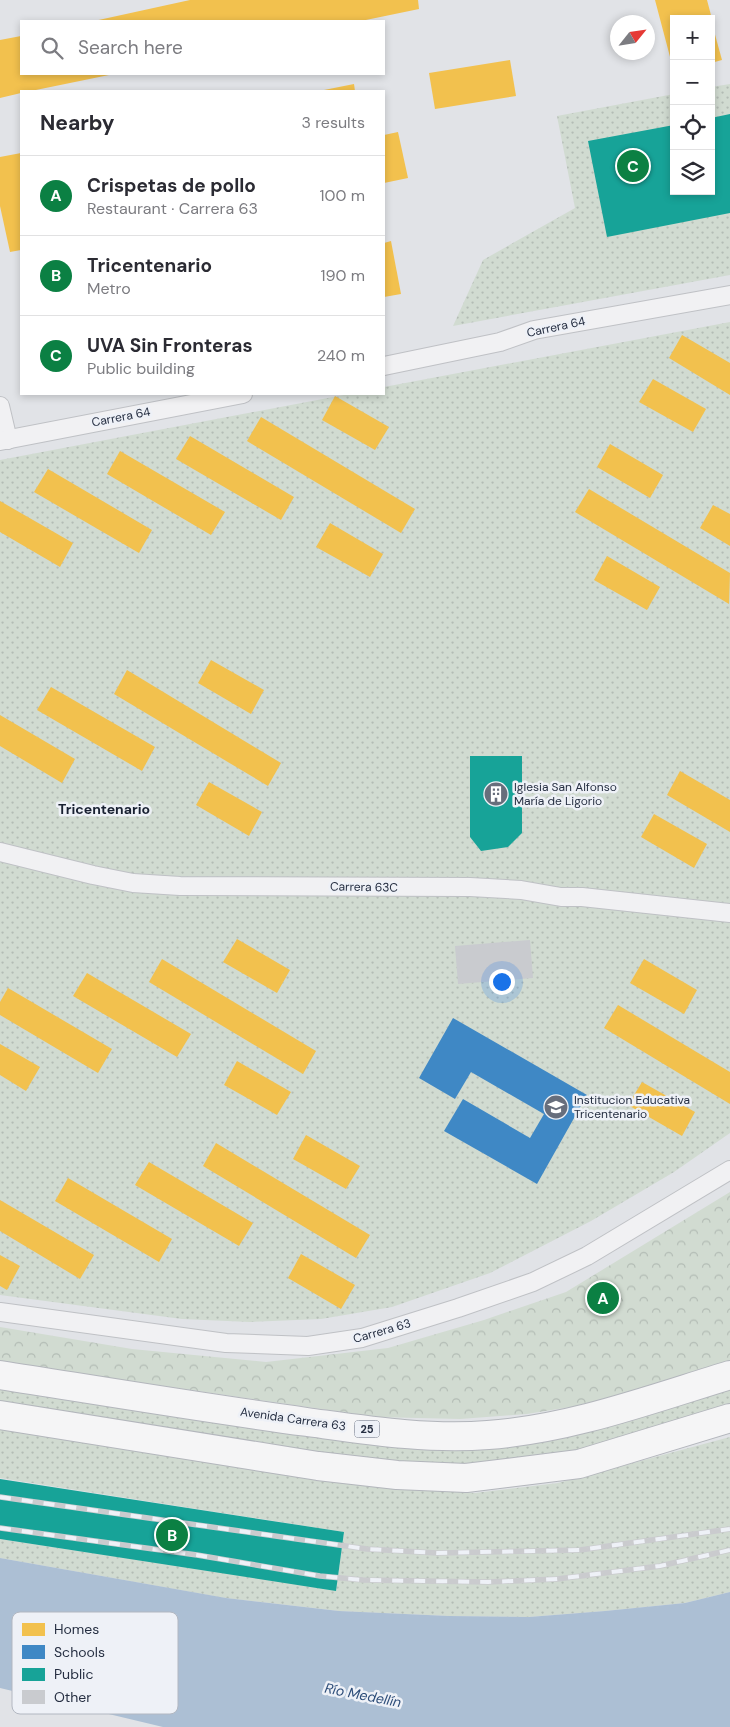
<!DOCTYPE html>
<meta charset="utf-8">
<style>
body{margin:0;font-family:"DM Sans",sans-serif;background:#f2f2f3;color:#2b2b33}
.controls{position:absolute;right:15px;top:15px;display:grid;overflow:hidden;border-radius:0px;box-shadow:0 2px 8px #0003}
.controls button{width:45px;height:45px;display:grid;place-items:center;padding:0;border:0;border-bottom:1px solid #e1e1e2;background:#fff;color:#2b2b33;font:25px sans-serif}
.compass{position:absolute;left:610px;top:15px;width:45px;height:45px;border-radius:50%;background:#fff;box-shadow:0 2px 8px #0003;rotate:60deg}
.you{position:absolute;left:501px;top:981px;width:18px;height:18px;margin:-12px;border:4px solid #fff;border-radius:50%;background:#1a73e8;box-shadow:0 0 0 8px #1a73e833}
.badge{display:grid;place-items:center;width:32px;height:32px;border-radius:50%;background:#0b8043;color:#fff;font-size:16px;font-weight:700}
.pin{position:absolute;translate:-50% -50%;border:2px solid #fff;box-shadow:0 1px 5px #0006}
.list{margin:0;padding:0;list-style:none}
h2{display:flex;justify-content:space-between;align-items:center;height:65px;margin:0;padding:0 20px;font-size:21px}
h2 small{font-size:16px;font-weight:400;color:#7c7c81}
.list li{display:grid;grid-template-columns:32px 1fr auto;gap:15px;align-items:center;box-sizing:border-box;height:80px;padding:0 20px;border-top:1px solid #e1e1e2}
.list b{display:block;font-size:19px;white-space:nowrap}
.list p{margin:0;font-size:16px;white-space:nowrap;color:#7c7c81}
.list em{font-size:16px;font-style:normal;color:#7c7c81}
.icon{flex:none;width:28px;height:28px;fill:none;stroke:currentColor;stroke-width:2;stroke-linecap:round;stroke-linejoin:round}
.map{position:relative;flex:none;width:730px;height:1727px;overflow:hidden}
.search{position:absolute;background:#fff;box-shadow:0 2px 8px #0003;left:20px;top:20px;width:365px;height:55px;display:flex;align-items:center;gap:12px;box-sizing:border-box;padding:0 18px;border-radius:0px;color:#7c7c81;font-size:19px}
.panel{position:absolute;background:#fff;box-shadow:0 2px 8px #0003;left:20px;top:90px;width:365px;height:305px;border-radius:0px}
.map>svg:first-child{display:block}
</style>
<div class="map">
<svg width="730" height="1727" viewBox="0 0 730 1727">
<defs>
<pattern id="grass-dots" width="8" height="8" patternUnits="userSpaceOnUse" patternTransform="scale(1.25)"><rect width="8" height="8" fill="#d1dbd1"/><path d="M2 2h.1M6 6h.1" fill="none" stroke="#b3bcb5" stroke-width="1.8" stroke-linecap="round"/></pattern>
<pattern id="forest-crowns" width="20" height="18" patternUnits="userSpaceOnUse" patternTransform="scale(1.25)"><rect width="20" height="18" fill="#d1dbd1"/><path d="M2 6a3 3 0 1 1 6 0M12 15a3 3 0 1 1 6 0" fill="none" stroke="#b3bcb5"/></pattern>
</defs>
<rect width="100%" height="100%" fill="#e1e3e7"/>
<g fill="url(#grass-dots)">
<path d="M730,84V275L453,326L483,260L575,208L557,116L674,94V191H711V87Z"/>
<path d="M730,322V1133L674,1172L591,1221L490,1273L392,1307L321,1319L250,1322L182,1319L0,1295V460L349,394H384V387Z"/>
<path d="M730,1384V1410L592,1447L533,1460L462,1467L384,1463L0,1402V1385L392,1443Z"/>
<path d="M0,1428L361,1482L475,1493L558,1483L730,1437V1592L685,1603L605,1611L529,1617L449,1616L339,1611L225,1598L0,1558V1539L336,1590L344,1532L0,1478Z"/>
</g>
<path fill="url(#forest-crowns)" d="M730,1192V1361L589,1404L527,1414L460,1419L376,1417L0,1362V1327L132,1349L266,1362L388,1348L484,1320L566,1292Z"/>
<path fill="#acbfd4" d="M0,1558L226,1598L339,1611L449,1616L529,1617L605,1611L685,1603L730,1592V1727H163L0,1688Z"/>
<g fill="#f2c14e">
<path d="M190,0H418L419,9L361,21H94Z"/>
<path d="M655,0H707L712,19H674V72Z"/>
<path d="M711,20L722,60L711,63Z"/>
<path d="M21,36V74L109,75L31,91H21V93L0,98V40Z"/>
<path d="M510,60L516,96L435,109L429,73Z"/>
<path d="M354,84L355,91H324V90Z"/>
<path d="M398,132L408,178L384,183V135Z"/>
<path d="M21,153V250L10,252L0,206V157Z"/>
<path d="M391,241L401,294L384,297V243Z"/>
<path d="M682,335L730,363V395L669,358Z"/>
<path d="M653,379L706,409L693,432L639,402Z"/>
<path d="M335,396L389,427L375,450L322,420Z"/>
<path d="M261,417L415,509L401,533L247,441Z"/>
<path d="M190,436L294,497L281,520L176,459Z"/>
<path d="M610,444L663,475L650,498L597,467Z"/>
<path d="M120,451L225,512L211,535L107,474Z"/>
<path d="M48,469L152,530L139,553L34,492Z"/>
<path d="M589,489L730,573L729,604L575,512Z"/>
<path d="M0,501L73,543L60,567L0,532Z"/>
<path d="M713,505L730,514V546L700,528Z"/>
<path d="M330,523L383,554L370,577L316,547Z"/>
<path d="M607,556L660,587L647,610L594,580Z"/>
<path d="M211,660L264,690L251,714L198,683Z"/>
<path d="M127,670L281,763L268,786L114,694Z"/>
<path d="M51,687L155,747L142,771L37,710Z"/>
<path d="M0,715L75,759L62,783L0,746Z"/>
<path d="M680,771L730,800V832L667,795Z"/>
<path d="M209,782L262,812L249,836L196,805Z"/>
<path d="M654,814L707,844L694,868L641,837Z"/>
<path d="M237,939L290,970L277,993L223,962Z"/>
<path d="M162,959L316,1051L303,1074L149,982Z"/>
<path d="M644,959L697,990L684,1014L630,983Z"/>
<path d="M87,973L191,1034L177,1057L73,996Z"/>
<path d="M8,988L112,1049L98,1073L0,1015V1002Z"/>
<path d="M618,1005L730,1072V1104L604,1028Z"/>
<path d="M0,1044L40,1067L26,1091L0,1075Z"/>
<path d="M237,1061L291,1092L277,1115L224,1085Z"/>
<path d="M642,1082L695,1112L682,1136L628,1105Z"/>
<path d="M306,1135L360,1166L346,1189L293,1159Z"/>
<path d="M216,1143L370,1235L356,1258L203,1166Z"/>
<path d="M149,1162L253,1223L239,1246L135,1185Z"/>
<path d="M68,1178L172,1239L159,1262L55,1201Z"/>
<path d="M0,1200L94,1255L80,1279L0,1231Z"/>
<path d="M301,1254L355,1285L341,1309L288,1278Z"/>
<path d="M0,1255L20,1266L7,1290L0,1286Z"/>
</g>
<path fill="#3f88c5" d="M453,1018L587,1095L537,1184L444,1131L463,1099L530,1138L544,1114L471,1072L455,1099L419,1078Z"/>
<g fill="#17a398">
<path d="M730,114V213L607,237L588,141L674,125V191H711V118Z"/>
<path d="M470,756H522V833L508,847L481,851L470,837Z"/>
<path d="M0,1479L344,1532L336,1591L0,1539Z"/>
</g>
<path fill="#c9cbcf" d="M530,940L533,978L458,984L455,946Z"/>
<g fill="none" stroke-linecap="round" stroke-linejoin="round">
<defs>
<g id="minor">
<path d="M384,366L500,342L534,330L730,295"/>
<path d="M0,406L8,440"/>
<path d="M0,441L243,394"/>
<path d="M0,852L93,875L133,883L180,886L470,887L521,890L561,897H582L730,913"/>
<path d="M0,1312L226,1343L308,1346L362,1338L458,1308L533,1282L587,1256L730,1170"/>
</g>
<g id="trunk">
<path d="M0,1375C102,1391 204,1408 307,1422C366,1430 428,1440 488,1435C571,1429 651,1399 730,1375"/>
<path d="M0,1415L318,1466L397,1475L466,1478L579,1464L730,1418"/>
</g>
</defs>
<use href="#minor" stroke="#bfc1c5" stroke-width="20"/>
<use href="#trunk" stroke="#b3b6bc" stroke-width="30"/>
<use href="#minor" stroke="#f1f1f3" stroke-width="18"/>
<use href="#trunk" stroke="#f5f5f6" stroke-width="28"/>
<defs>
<g id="rail">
<path d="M0,1497L367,1549L437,1553L580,1550L730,1529"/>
<path d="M0,1528L197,1555L320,1576L363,1580L488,1582L557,1579L660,1566L730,1550"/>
</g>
</defs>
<use href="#rail" stroke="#cacbce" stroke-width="5.5"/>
<use href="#rail" stroke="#eef1f7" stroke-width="4" stroke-dasharray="11" stroke-linecap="butt"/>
</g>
<defs>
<symbol id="building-disc" viewBox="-11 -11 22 22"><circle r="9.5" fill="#676e7c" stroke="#eef1f7"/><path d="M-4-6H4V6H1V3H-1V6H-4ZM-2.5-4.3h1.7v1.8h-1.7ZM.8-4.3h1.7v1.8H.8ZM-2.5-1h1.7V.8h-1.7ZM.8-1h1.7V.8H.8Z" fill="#fff"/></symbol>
<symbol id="school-disc" viewBox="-11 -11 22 22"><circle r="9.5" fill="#676e7c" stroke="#eef1f7"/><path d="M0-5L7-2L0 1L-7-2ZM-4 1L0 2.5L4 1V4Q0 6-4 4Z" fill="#fff"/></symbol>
</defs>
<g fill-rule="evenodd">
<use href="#building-disc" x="482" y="780" width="28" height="28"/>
<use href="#school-disc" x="542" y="1093" width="28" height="28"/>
</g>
<g text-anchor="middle" stroke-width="5" stroke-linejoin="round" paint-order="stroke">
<rect fill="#eef1f7" stroke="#626978" stroke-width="1" x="354.5" y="1420.5" width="25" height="17" rx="4"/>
<g font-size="11" font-weight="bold" fill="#262f42">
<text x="367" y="1433">25</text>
</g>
<g font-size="12" fill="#262f42" stroke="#eef1f7">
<text transform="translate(556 327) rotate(-12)" y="4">Carrera 64</text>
<text transform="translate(121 417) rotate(-11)" y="4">Carrera 64</text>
<text transform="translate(364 887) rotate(1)" y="4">Carrera 63C</text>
<text transform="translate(382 1331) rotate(-16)" y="4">Carrera 63</text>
<text transform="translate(293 1419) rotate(8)" y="4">Avenida Carrera 63</text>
</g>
<g font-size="12" fill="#262f42" stroke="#eef1f7" text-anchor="start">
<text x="514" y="791">Iglesia San Alfonso<tspan x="514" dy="14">María de Ligorio</tspan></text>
<text x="574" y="1104">Institucion Educativa<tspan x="574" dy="14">Tricentenario</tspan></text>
</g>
<g font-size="14" font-weight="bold" fill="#192132" stroke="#eef1f7">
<text x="104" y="814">Tricentenario</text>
</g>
<g font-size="14" font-style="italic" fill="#2d4d79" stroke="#eef1f7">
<text transform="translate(363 1695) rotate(11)" y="5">Río Medellín</text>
</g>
</g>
<rect x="12" y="1612" width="166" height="102" rx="8" fill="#eef1f7" stroke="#b2b7c1" stroke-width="1"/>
<rect x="22" y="1623" width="23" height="13" fill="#f2c14e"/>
<rect x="22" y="1645" width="23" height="14" fill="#3f88c5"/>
<rect x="22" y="1668" width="23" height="13" fill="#17a398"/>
<rect x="22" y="1690" width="23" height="14" fill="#c9cbcf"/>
<g font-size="14" fill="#262f42">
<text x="54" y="1634">Homes</text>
<text x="54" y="1657">Schools</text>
<text x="54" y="1679">Public</text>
<text x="54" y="1702">Other</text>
</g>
</svg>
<div class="controls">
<button>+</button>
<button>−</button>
<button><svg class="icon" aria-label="locate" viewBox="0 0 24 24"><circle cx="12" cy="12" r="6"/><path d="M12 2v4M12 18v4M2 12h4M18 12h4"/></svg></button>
<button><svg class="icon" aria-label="layers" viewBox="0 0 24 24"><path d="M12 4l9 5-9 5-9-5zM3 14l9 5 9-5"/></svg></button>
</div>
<svg class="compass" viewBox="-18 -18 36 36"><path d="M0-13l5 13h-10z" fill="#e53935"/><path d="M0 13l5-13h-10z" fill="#7c7c81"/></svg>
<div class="you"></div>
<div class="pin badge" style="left:603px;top:1298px">A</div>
<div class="pin badge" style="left:172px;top:1535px">B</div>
<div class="pin badge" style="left:633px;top:166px">C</div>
<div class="search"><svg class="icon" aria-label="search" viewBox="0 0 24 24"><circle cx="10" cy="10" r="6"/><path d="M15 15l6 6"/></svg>Search here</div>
<section class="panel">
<h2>Nearby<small>3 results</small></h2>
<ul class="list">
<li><span class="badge">A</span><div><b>Crispetas de pollo</b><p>Restaurant · Carrera 63</p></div><em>100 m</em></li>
<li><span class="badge">B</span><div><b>Tricentenario</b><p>Metro</p></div><em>190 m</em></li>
<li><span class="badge">C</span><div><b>UVA Sin Fronteras</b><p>Public building</p></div><em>240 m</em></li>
</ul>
</section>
</div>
